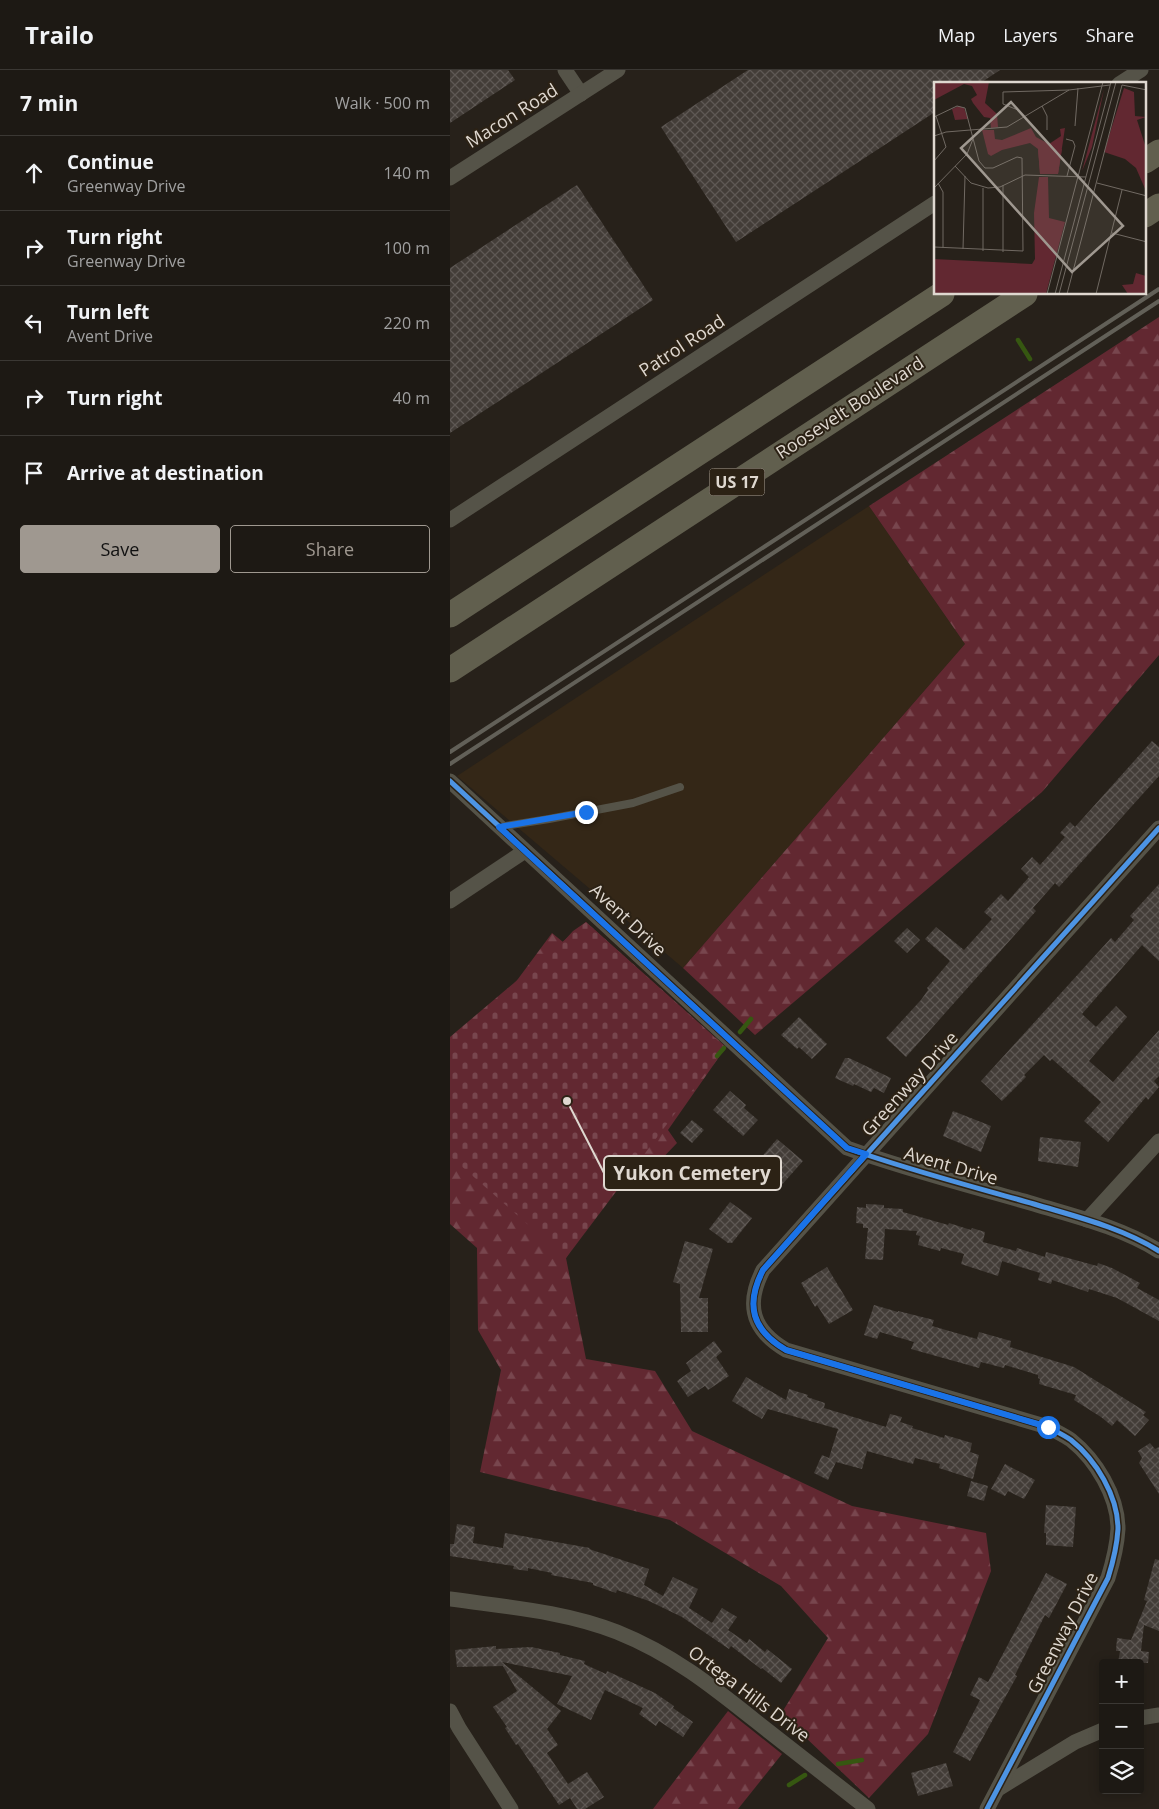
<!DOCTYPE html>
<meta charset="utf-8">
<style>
body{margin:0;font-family:"Open Sans",sans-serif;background:#2a2622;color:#f1f3f6}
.controls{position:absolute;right:15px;bottom:15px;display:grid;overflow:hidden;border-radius:5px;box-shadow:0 2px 12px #0003}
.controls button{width:45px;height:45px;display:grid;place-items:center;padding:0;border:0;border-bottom:1px solid #3b3834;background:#1d1914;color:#f1f3f6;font:25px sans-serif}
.stop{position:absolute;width:15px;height:15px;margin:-11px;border:4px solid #1a73e8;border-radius:50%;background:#fff}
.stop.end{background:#1a73e8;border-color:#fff;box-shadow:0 1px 5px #0008}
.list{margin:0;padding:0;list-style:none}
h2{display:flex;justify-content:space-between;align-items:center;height:65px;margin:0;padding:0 20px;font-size:21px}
h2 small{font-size:16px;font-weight:400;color:#a0a0a0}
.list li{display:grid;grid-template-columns:32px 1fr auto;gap:15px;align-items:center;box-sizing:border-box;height:75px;padding:0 20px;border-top:1px solid #3b3834}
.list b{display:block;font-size:19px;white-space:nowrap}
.list p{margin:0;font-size:16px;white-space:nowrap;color:#a0a0a0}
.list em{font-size:16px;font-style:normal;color:#a0a0a0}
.actions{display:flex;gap:10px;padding:15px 20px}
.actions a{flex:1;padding:11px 0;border:1px solid #9f9890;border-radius:5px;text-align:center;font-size:18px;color:#9f9890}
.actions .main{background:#9f9890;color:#111}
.icon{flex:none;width:28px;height:28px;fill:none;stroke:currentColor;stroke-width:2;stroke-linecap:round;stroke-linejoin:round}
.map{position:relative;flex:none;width:709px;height:1739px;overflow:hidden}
header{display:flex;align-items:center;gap:30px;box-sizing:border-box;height:70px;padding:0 25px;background:#1d1914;border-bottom:1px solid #3b3834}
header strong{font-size:24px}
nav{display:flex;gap:28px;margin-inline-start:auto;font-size:18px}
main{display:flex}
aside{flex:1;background:#1d1914}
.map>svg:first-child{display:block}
</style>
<header>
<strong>Trailo</strong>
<nav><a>Map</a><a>Layers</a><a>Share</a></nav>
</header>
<main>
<aside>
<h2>7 min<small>Walk · 500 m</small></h2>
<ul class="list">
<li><svg class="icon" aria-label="ahead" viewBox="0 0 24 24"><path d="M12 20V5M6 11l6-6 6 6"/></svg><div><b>Continue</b><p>Greenway Drive</p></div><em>140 m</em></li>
<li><svg class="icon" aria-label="right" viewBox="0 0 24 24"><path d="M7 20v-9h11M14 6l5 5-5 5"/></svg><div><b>Turn right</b><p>Greenway Drive</p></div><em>100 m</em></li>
<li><svg class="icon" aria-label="left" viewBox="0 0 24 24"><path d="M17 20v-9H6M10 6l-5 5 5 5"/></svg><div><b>Turn left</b><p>Avent Drive</p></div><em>220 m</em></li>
<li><svg class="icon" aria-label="right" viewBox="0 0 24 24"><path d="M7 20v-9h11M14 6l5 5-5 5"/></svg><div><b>Turn right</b></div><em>40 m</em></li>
<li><svg class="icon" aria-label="arrive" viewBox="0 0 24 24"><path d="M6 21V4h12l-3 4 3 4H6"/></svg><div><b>Arrive at destination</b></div></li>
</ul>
<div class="actions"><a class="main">Save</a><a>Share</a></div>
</aside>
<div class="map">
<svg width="709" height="1739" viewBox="0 0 709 1739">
<defs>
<pattern id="forest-firs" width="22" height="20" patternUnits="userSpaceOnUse" patternTransform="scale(1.25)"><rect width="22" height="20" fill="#622831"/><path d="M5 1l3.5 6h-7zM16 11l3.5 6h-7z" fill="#78464e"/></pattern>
<pattern id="cemetery-stones" width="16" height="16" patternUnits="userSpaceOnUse" patternTransform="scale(1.25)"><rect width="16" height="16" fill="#622831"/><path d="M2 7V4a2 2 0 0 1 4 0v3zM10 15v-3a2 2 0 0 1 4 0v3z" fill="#78464e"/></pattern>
<pattern id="building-cross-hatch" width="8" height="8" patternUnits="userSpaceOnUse" patternTransform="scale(1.25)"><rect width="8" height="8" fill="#433d38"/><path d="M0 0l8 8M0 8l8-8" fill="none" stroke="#5e5854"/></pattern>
</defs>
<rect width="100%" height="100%" fill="#27211a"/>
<path fill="#342717" d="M419,436L515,574L233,898L7,706Z"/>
<g fill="url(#forest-firs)">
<path d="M709,247V585L592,722L305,965L233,898L515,574L419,436Z"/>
<path d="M136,852L276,977L218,1060L227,1073L203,1098L169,1108L116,1188L136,1289L205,1301L242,1361L402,1436L536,1463L541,1501L478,1664L419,1728L331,1644L378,1568L331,1516L220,1450L30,1402L51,1300L28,1260L27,1178L0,1154V973L48,936L102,863L113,872L123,861Z"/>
<path d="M278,1641L332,1684L288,1739H203Z"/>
</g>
<path fill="url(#cemetery-stones)" d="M136,852L275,977L116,1188L0,1086V967Z"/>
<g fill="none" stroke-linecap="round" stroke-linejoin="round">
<g stroke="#365711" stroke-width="4.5">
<path d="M568,270L580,289"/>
<path d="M290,962L301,949"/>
<path d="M267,986L274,978"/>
<path d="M388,1694L412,1690"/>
<path d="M339,1715L355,1705"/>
</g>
</g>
<g fill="url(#building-cross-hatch)">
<path d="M0,0H58L65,10L0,53Z"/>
<path d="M298,0H550L529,14H485V42L286,172L211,57Z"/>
<path d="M127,115L203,230L0,363V198Z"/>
<path d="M702,671L709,677V706L609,817L605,813L583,838L586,841L456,987L436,968L471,930L478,920L477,918L500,891L475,869L486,857L514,880L542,849L534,842L551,824L558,831L579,807L571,799L582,787L590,795L615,767L610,763L620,752L625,757Z"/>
<path d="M709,814V891L692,875L632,944L646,957L666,936L677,947L639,991L663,1012L709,960V1006L704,1011L709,1017L698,1030L696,1027L658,1072L634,1051L651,1032L602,989L600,991L594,985L574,1005L576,1007L552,1031L531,1011L661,868L665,872L684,850L680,846Z"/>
<path d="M457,858L470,870L457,883L444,871Z"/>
<path d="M349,947L377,974L362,989L349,977L347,979L331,965Z"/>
<path d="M395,988H399L441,1008L434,1023L424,1018L421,1022L404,1014L403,1016L385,1008Z"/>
<path d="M280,1021L296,1035L294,1038L308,1050L293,1066L263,1040Z"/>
<path d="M503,1041L541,1056L531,1082L493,1066Z"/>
<path d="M242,1050L254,1060L242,1073L230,1063Z"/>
<path d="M590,1067L631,1072L628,1097L588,1091Z"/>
<path d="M327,1069L353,1091L329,1118L310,1102L316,1096L309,1090Z"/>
<path d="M280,1132L302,1148L282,1173H278L259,1159Z"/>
<path d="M416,1134L434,1135V1138L453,1139V1142L498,1155L499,1153L521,1160L522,1158L535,1162L533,1172L566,1181L567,1178L595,1187L596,1182L647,1196L648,1193L662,1198L690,1213L687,1218L709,1230V1251L667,1228L639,1219L638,1222L602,1210L601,1214L588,1210L590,1203L552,1191L548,1206L511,1194L514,1184L491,1178L490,1181L468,1175L470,1166L466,1165L467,1161L435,1159L433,1190L415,1189L418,1158H413V1154L406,1153L407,1137L416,1138Z"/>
<path d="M235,1171L263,1179L249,1228H258V1262H231L230,1214L223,1212Z"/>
<path d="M377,1197L403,1240L379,1254L367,1235L365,1237L351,1213Z"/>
<path d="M424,1235L448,1242V1241L484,1250L482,1256L527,1269L529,1262L561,1271L560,1277L624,1297L696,1342L693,1345L699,1350L685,1366L667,1350L662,1356L651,1347L624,1330L626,1325L589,1314L590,1309L588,1308V1305L555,1295L554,1298L531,1292L529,1298L461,1279L464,1272L430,1262L427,1269L414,1265Z"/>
<path d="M264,1271L272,1282L266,1287L279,1306L258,1320L255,1316L238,1327L227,1311L241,1301L236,1293Z"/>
<path d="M296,1307L336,1330L339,1319L358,1325L357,1327L375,1333L374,1338L436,1357L440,1344L452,1347L450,1352L463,1356L462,1358L494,1368L495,1365L522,1373L520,1382L529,1385L523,1409L489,1398L490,1394L465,1388L463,1394L417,1381L412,1399L386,1392L378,1410L364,1403L372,1385L379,1388L388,1359L318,1339L312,1349L282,1331Z"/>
<path d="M700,1373L705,1379L709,1377V1424L689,1393L692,1388L688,1381Z"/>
<path d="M555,1394L585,1410L574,1429L558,1421L555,1426L541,1419Z"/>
<path d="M521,1411L538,1416L534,1431L517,1426Z"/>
<path d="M596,1435L626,1437L623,1477L596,1475V1463H594Z"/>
<path d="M7,1454L25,1457L23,1473L53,1478L55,1463L140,1478L139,1479L199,1499L194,1515L213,1526L223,1507L248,1519L239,1538L262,1553L272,1538L287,1547L278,1560L297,1573L299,1569L315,1582L317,1579L342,1599L331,1613L312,1598L311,1599L281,1576L279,1579L232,1547L199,1531L167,1520L166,1523L143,1515V1513L101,1505L102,1503L78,1498V1501L63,1499L64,1496L0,1486V1474H4Z"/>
<path d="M705,1489L709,1490V1561L694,1555L691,1581L699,1582L698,1593H668L670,1581H666L667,1568L681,1570L697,1531L694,1530Z"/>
<path d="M596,1503L617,1514L599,1548L595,1545L565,1605L567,1606L520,1691L503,1682L530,1630L520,1625L529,1607L538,1612Z"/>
<path d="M46,1576V1579L81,1577L110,1583V1585L135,1591L134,1594L156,1604L157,1601L205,1623L224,1636L223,1638L243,1652L233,1667L209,1651L206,1656L189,1644L193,1638L155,1620L141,1650L107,1634L122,1606L52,1592L111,1641L97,1659L108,1675L97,1683L118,1714L137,1702L154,1727L135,1739H127L120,1728L109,1735L68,1674L66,1675L55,1658L57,1657L43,1637L67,1621L53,1596L7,1597L5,1580Z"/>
<path d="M496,1693L503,1716L468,1726L461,1703Z"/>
</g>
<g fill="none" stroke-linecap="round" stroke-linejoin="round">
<path stroke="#555348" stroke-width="8" d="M49,757L99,749L183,733L230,717"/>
<g stroke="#555348" stroke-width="15">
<path d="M115,0L131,24"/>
<path d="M669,14L691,0"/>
<path d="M0,108L168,0"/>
<path d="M0,450L485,133"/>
<path d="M0,711L397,1078C458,1100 521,1116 584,1134C627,1147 670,1157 709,1181"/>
<path d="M0,831L75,781"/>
<path d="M637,1150L709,1071"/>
<path d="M0,1529C56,1537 114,1541 167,1562C222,1584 262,1616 307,1652C344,1681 381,1710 418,1739"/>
<path d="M0,1641L9,1658L61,1739"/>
<path d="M690,1648L709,1645"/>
<path d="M548,1719L625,1672L653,1660"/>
<path d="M537,1739L658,1508C663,1492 667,1476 668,1459C668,1426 646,1390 621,1370C614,1365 605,1361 598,1357L336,1280C302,1260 295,1235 313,1200L709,758"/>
</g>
<g stroke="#615f4e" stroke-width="25">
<path d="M695,91L709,82"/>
<path d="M695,145L709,136"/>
<path d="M0,545L492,224"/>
<path d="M0,600L575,224"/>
</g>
<g stroke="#626058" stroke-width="4">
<path d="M0,682L709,219"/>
<path d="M0,694L709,231"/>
</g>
<defs>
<g id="cycleway">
<path d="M0,711L397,1078C458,1100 521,1116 584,1134C627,1147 670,1157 709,1181"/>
<path d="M537,1739L658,1508C663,1492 667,1476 668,1459C668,1426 646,1390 621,1370C614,1365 605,1361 598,1357L336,1280C302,1260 295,1235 313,1200L709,758"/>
</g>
</defs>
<use href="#cycleway" stroke="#2c2215" stroke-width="8"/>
<use href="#cycleway" stroke="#4d94e3" stroke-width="5"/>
</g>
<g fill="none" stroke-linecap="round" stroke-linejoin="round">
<path stroke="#1a73e8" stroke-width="6" d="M136,742L49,757L397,1078L416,1084L313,1200C295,1235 302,1260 336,1280L598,1357"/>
</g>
<g text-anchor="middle" stroke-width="4" stroke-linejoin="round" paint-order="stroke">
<rect fill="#2c2215" stroke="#a9a198" stroke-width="1" x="259.5" y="398.5" width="55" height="27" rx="4"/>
<g font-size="16" font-weight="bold" fill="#dfd8d0">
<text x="287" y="418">US 17</text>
</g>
<g font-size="18" fill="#dfd8d0" stroke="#2c2215">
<text transform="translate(62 46) rotate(-32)" y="6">Macon Road</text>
<text transform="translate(232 276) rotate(-33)" y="6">Patrol Road</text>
<text transform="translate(400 338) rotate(-33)" y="6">Roosevelt Boulevard</text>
<text transform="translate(178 850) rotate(43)" y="6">Avent Drive</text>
<text transform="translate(460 1014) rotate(-48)" y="6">Greenway Drive</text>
<text transform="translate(501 1096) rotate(16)" y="6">Avent Drive</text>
<text transform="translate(613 1563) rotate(-63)" y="6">Greenway Drive</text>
<text transform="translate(299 1624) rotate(37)" y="6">Ortega Hills Drive</text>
</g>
</g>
<g transform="translate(484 12)">
<rect width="212" height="212" fill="#27211a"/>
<path d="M0,0H55L51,21L63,32L64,45L57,46L56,36L50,35L39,21L37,17L43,13L38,4L30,2L0,18ZM190,6L200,10L201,34L212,35L203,38L212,66V109L202,86L191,77L170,70ZM170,7L158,65L148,89ZM97,46L102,55L115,62L127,54L126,47L131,46L124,92H106L104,67L96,61L68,68L57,74L54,72L48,48H60L61,57L68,58ZM105,95H114L115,136L131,140L112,212H0V177L98,182L101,177L100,131ZM202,191L212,194V212H194L188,203L199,202Z" fill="#622831"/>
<path d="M104,67H128L124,92H106Z" fill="#622831"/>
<path d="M25,24L30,26L34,37L21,38L18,27Z" fill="#622831"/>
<path fill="none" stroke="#716a63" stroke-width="1" d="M108,24L113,34V48M0,35L23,24L31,26L45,79L51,86H59L83,75L88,76L89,169L0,165M91,35L84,28L69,22V10L135,8M141,44L144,6M0,54L12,50L73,45L135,8L176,3M132,57L139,59L141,64L133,94M0,79L12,65L2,34M21,84L37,101L54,106L66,105L91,93L152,95M4,101L9,110V166M163,101L213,114M0,106L33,72L39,57M178,151L213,160M29,167L31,94M49,169V106M69,170V103M113,212L169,0M121,212L177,0M125,212L182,0M133,212L188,3L213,8M162,212L188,108"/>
<path fill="#9f9890" fill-opacity="0.15" stroke="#9f9890" stroke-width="2.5" d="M77,20L189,144L138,190L27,66Z"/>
<rect width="212" height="212" fill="none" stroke="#dfd8d0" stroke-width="2.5"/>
</g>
<path fill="none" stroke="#dfd8d0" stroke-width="2" d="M117 1031L154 1103"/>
<circle fill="#dfd8d0" stroke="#2c2215" stroke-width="2" cx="117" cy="1031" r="5"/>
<rect fill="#2c2215" stroke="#dfd8d0" stroke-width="2" x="154" y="1086" width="177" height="34" rx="5"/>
<g font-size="19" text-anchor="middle" font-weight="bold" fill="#dfd8d0">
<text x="242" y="1110">Yukon Cemetery</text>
</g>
</svg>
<div class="controls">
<button>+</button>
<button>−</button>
<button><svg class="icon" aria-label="layers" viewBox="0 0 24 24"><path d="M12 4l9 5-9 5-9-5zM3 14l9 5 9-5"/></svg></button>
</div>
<div class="stop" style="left:598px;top:1357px"></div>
<div class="stop end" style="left:136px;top:742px"></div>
</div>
</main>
